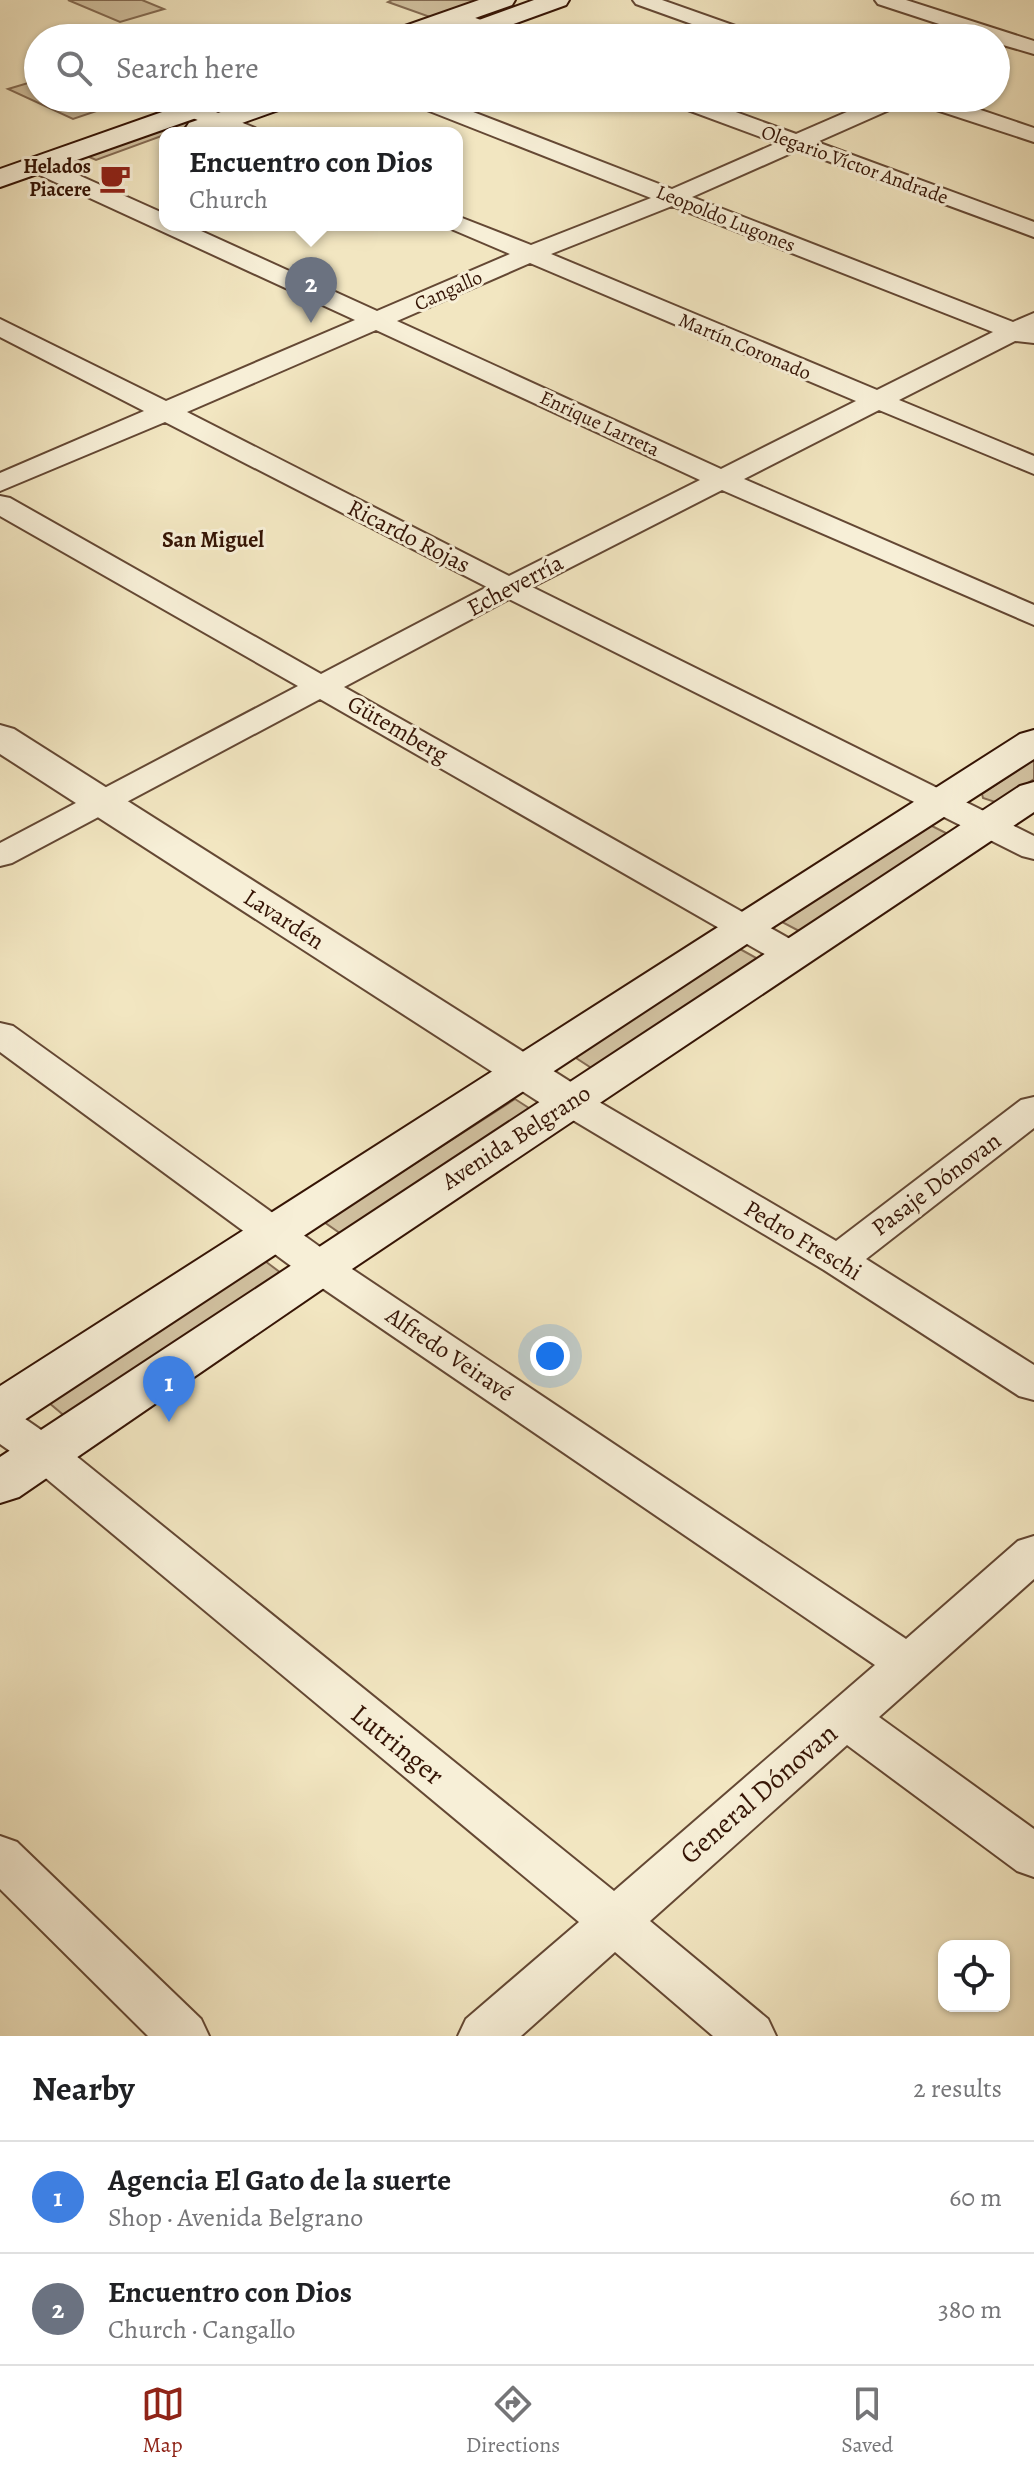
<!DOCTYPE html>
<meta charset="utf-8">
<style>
body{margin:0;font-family:Alegreya,serif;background:#f2f2f2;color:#202124}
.controls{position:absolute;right:24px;bottom:24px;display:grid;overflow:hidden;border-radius:16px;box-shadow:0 2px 6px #0004}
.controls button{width:72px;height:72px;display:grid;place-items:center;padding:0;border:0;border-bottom:2px solid #e0e0e0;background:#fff;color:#202124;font:40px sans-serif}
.you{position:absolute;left:550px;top:1356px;width:28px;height:28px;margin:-20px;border:6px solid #fff;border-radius:50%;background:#1a73e8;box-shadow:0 0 0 12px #1a73e833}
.badge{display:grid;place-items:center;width:52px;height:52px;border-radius:50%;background:#8f2418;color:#fff;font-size:26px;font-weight:700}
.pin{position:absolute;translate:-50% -66px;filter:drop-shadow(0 2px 4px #0008)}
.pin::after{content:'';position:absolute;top:42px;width:28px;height:24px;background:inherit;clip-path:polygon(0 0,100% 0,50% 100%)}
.popup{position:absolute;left:159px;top:127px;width:304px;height:104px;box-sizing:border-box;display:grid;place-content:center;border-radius:16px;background:#fff;filter:drop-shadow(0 2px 6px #0005);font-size:26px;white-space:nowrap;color:#757577}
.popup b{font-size:30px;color:#202124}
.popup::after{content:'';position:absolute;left:50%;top:100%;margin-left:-16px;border:16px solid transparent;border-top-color:#fff}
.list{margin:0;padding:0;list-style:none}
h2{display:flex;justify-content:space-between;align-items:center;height:104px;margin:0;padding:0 32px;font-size:34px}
h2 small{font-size:26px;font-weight:400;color:#757577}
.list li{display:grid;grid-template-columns:52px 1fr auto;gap:24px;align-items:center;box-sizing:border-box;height:112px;padding:0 32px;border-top:2px solid #e0e0e0}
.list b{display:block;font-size:30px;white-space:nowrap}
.list p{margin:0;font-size:26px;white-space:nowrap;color:#757577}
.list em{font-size:26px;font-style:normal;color:#757577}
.icon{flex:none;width:44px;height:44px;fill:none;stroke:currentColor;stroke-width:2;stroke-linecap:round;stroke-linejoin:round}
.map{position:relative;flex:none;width:1034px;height:2036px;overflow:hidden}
.search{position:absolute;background:#fff;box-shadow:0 2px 6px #0004;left:24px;right:24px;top:24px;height:88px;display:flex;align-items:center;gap:20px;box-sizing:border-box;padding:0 28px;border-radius:44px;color:#757577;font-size:30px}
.sheet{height:328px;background:#fff}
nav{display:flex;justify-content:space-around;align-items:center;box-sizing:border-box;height:112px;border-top:2px solid #e0e0e0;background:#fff;font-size:22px;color:#757577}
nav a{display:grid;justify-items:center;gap:4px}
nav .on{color:#8f2418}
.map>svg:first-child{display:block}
</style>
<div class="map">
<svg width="1034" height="2036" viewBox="0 0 1034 2036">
<rect width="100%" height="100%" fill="#f2e6c1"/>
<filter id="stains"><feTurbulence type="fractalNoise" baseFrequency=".0025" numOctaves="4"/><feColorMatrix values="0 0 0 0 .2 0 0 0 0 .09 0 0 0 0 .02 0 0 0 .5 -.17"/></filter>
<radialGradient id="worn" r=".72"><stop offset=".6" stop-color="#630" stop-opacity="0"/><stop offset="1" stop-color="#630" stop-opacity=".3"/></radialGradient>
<g fill="#d2c2a1" stroke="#846b53" stroke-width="2">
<path d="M68,0H142L164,9L120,22Z"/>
<path d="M392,0H478L430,17L388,2Z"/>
<path d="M38,80V98H135L73,119L8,89Z"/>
<path d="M190,118L200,122L96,160L87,156Z"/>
<path d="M1034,759V779L998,803L983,798L982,794Z"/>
<path d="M930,825L950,835L801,932L780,921Z"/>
<path d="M740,949L760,960L593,1069L573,1056Z"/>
<path d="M515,1099L535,1112L344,1236L324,1222Z"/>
<path d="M265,1261L285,1276L67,1418L48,1402Z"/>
</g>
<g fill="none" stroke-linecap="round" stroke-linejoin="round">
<defs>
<g id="minor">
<path d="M633,0H662L758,34L761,38H731L636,4Z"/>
<path d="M875,0H906L1034,41V54L996,43V38H982L878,4Z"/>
<path d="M456,11L520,34L523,38H494L449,21L446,17Z"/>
<path d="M406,98H437L672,189L777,143L669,103L666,98H697L796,134L879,98H908L905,103L817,142L1034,222V237L798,150L692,197L1013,322L1034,313V343L1015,341L899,400L1034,456V474L879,410L744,479L1034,605V625L722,490L532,587L1034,836V859L1022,856L509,599L344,687L806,948L812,956L806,964L794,967L782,964L320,699L12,863L0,866V843L298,686L0,516V496L10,498L321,674L487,587L165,422L0,491V473L144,411L0,337V319L166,401L355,320L31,171L28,166L31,161H47L165,214V225H188L377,311L510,254L449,228L447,225H457V216L531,245L651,198L409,103ZM672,206L993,332L877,390L551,254ZM530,263L856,401L721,469L397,321ZM376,330L700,480L509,576L187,412Z"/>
<path d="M912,98H945L1034,128V142L915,103Z"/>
<path d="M194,103L255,128L258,133H228L186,115L183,110L186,105Z"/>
<path d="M0,1023L13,1026L334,1257L906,1639L1018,1541L1034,1536V1579L879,1717L1034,1829V1877L1017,1871L847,1745L650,1921L768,2019L776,2036H713L615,1952L521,2036H458L466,2019L579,1922L30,1465L0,1444V1407L15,1412L60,1443L614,1891L875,1665L306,1277L0,1052Z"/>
<path d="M569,1089L582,1092L836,1241L1021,1100L1034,1097V1128L866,1259L1034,1365V1400L1019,1396L824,1270L556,1110L550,1101L556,1092Z"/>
<path d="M0,1836L17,1842L201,2019L209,2036H148L0,1889Z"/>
</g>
<path id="tertiary" d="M0,725L14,729L585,1091L592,1101L585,1111L569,1116L553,1111L0,754Z"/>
<g id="secondary">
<path d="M479,0H515L512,5L418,38H381L385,33Z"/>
<path d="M534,0H569L566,5L486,34H468L464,29L468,24Z"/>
<path d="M202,98H240L236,104L0,187V169Z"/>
<path d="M261,98H299L295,104L214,133H188L185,129L189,123Z"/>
<path d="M1034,730V759L759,936L18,1424L0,1430V1386L1020,734Z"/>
<path d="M1034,782V812L337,1279L19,1497L0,1503V1457L1020,786Z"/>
</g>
</defs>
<use href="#minor" stroke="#644834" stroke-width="4"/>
<use href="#tertiary" stroke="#644834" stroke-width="4"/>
<use href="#secondary" stroke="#351405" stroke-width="4"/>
<use href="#minor" fill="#f7efd7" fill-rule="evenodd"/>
<use href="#tertiary" fill="#f7efd7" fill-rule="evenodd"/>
<use href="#secondary" fill="#f7efd7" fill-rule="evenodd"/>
</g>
<defs>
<symbol id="cafe-bare" viewBox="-9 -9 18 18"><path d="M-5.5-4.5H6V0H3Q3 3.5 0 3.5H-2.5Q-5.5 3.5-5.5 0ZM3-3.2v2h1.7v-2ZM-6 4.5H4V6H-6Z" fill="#8f2418" stroke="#f7efd7" stroke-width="2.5" paint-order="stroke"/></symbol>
</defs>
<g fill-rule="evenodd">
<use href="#cafe-bare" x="93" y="156" width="44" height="44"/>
</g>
<g text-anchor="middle" stroke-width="6" stroke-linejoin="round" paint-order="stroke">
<g font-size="20" fill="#351405" stroke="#f7efd7">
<text transform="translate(855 164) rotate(20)" y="7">Olegario Víctor Andrade</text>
<text transform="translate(726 218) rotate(22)" y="7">Leopoldo Lugones</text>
<text transform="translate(448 290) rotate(-24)" y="7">Cangallo</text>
<text transform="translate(745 346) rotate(23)" y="7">Martín Coronado</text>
<text transform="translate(600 423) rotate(25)" y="7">Enrique Larreta</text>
</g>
<g font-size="20" font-weight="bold" fill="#351405" stroke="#f7efd7" text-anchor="end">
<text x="91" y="173">Helados<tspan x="91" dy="23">Piacere</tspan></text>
</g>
<g font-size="22" font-weight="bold" fill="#351405" stroke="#f7efd7">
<text x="213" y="547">San Miguel</text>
</g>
<g font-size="24" fill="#351405" stroke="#f7efd7">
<text transform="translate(409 536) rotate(27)" y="8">Ricardo Rojas</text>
<text transform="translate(515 585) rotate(-28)" y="8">Echeverría</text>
<text transform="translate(398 729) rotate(30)" y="8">Gütemberg</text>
<text transform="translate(284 919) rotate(33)" y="8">Lavardén</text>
<text transform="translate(516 1137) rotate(-33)" y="8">Avenida Belgrano</text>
<text transform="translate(936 1184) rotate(-37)" y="8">Pasaje Dónovan</text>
<text transform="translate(803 1240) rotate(31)" y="8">Pedro Freschi</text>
<text transform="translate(450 1354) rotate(34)" y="8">Alfredo Veiravé</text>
</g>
<g font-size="28" fill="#351405" stroke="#f7efd7">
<text transform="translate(398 1744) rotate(39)" y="10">Lutringer</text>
<text transform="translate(758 1793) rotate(-41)" y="10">General Dónovan</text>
</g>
</g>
<rect width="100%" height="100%" filter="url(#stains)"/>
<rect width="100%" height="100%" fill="url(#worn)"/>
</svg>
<div class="controls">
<button><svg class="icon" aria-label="locate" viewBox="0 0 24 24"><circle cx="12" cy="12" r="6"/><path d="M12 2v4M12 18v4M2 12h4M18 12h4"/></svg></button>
</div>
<div class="you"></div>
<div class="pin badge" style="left:169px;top:1422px;background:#3f7fe0">1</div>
<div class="pin badge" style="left:311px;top:323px;background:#6b7280">2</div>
<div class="popup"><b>Encuentro con Dios</b>Church</div>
<div class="search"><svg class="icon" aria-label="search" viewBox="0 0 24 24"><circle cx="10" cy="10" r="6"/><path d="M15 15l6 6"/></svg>Search here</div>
</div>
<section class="sheet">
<h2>Nearby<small>2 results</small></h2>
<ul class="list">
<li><span class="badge" style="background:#3f7fe0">1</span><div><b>Agencia El Gato de la suerte</b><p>Shop · Avenida Belgrano</p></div><em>60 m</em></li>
<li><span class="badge" style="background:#6b7280">2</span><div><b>Encuentro con Dios</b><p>Church · Cangallo</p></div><em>380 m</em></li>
</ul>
</section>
<nav>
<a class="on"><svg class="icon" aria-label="map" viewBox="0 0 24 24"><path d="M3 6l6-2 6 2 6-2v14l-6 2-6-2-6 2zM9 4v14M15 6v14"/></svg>Map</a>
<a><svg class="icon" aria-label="directions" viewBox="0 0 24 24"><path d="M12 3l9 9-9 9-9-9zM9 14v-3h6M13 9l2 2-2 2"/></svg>Directions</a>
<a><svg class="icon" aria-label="saved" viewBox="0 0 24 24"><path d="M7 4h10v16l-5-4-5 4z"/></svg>Saved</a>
</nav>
